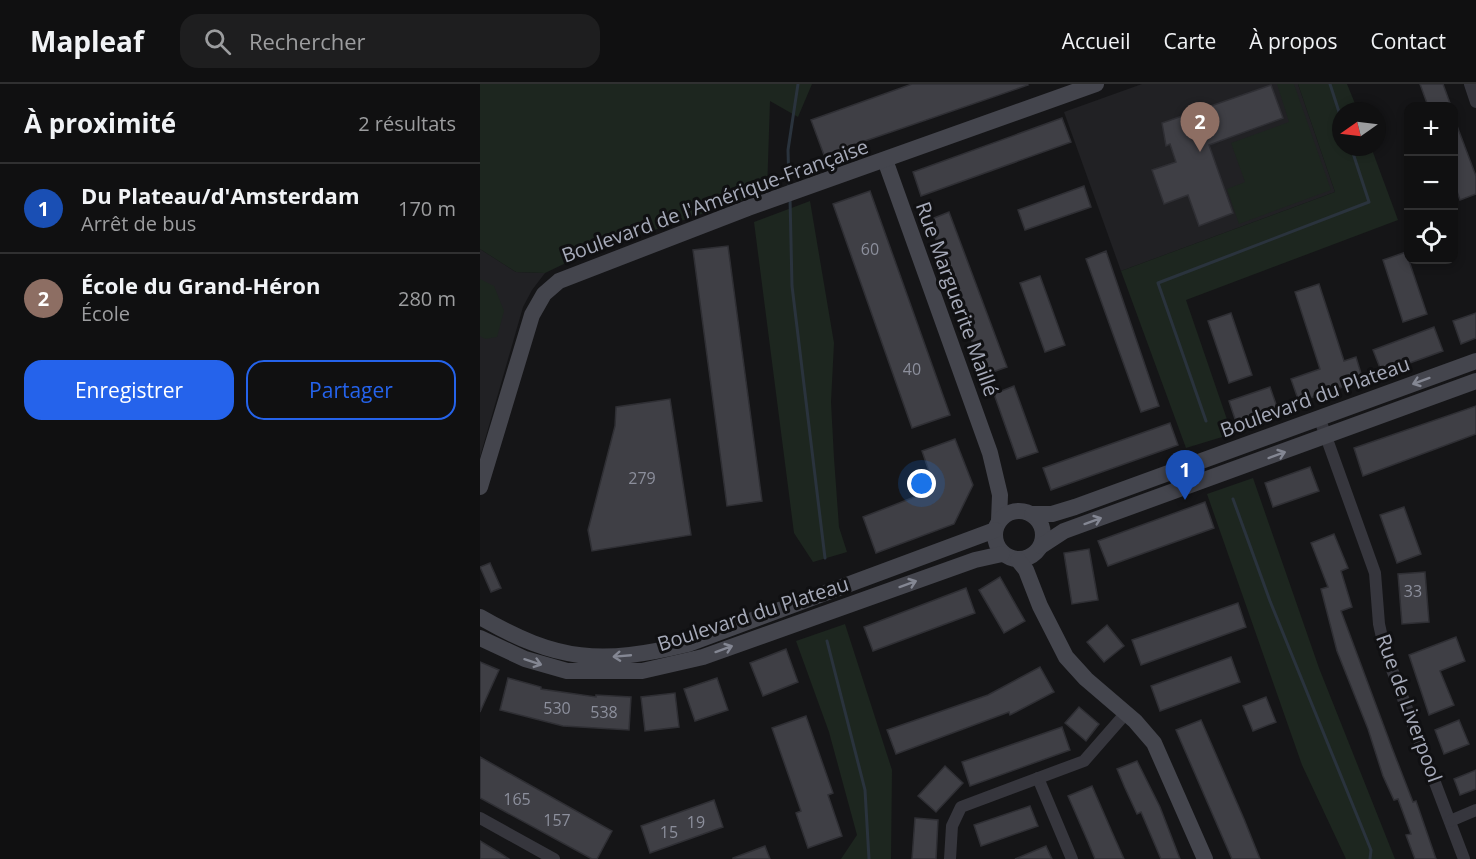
<!DOCTYPE html>
<html lang="fr">
<meta charset="utf-8">
<style>
body{margin:0;font-family:"Open Sans",sans-serif;background:#1e1e1f;color:#f1f3f6}
.controls{position:absolute;right:18px;top:18px;display:grid;overflow:hidden;border-radius:12px;box-shadow:0 3px 9px #0003}
.controls button{width:54px;height:54px;display:grid;place-items:center;padding:0;border:0;border-bottom:2px solid #303031;background:#101011;color:#f1f3f6;font:30px sans-serif}
.compass{position:absolute;left:852px;top:18px;width:54px;height:54px;border-radius:50%;background:#101011;box-shadow:0 3px 9px #0003;rotate:256deg}
.you{position:absolute;left:442px;top:400px;width:21px;height:21px;margin:-15px;border:4px solid #fff;border-radius:50%;background:#1a73e8;box-shadow:0 0 0 9px #1a73e833}
.badge{display:grid;place-items:center;width:39px;height:39px;border-radius:50%;background:#2563eb;color:#fff;font-size:20px;font-weight:700}
.pin{position:absolute;translate:-50% -50px;filter:drop-shadow(0 2px 3px #0008)}
.pin::after{content:'';position:absolute;top:32px;width:21px;height:18px;background:inherit;clip-path:polygon(0 0,100% 0,50% 100%)}
.list{margin:0;padding:0;list-style:none}
h2{display:flex;justify-content:space-between;align-items:center;height:78px;margin:0;padding:0 24px;font-size:26px}
h2 small{font-size:20px;font-weight:400;color:#9c9d9f}
.list li{display:grid;grid-template-columns:39px 1fr auto;gap:18px;align-items:center;box-sizing:border-box;height:90px;padding:0 24px;border-top:2px solid #303031}
.list b{display:block;font-size:22px;white-space:nowrap}
.list p{margin:0;font-size:20px;white-space:nowrap;color:#9c9d9f}
.list em{font-size:20px;font-style:normal;color:#9c9d9f}
.actions{display:flex;gap:12px;padding:18px 24px}
.actions a{flex:1;padding:14px 0;border:2px solid #2563eb;border-radius:18px;text-align:center;font-size:21px;color:#2563eb}
.actions .main{background:#2563eb;color:#fff}
.icon{flex:none;width:33px;height:33px;fill:none;stroke:currentColor;stroke-width:2;stroke-linecap:round;stroke-linejoin:round}
.map{position:relative;flex:none;width:996px;height:775px;overflow:hidden}
header{display:flex;align-items:center;gap:36px;box-sizing:border-box;height:84px;padding:0 30px;background:#101011;border-bottom:2px solid #303031}
header strong{font-size:28px}
nav{display:flex;gap:33px;margin-inline-start:auto;font-size:21px}
.search{width:420px;height:54px;background:#1e1e1f;display:flex;align-items:center;gap:15px;box-sizing:border-box;padding:0 21px;border-radius:18px;color:#9c9d9f;font-size:22px}
main{display:flex}
aside{flex:1;background:#101011}
.map>svg:first-child{display:block}
</style>
<header>
<strong>Mapleaf</strong>
<div class="search"><svg class="icon" aria-label="search" viewBox="0 0 24 24"><circle cx="10" cy="10" r="6"/><path d="M15 15l6 6"/></svg>Rechercher</div>
<nav><a>Accueil</a><a>Carte</a><a>À propos</a><a>Contact</a></nav>
</header>
<main>
<aside>
<h2>À proximité<small>2 résultats</small></h2>
<ul class="list">
<li><span class="badge" style="background:#1a4fb4">1</span><div><b>Du Plateau/d'Amsterdam</b><p>Arrêt de bus</p></div><em>170 m</em></li>
<li><span class="badge" style="background:#8d6e63">2</span><div><b>École du Grand-Héron</b><p>École</p></div><em>280 m</em></li>
</ul>
<div class="actions"><a class="main">Enregistrer</a><a>Partager</a></div>
</aside>
<div class="map">
<svg width="996" height="775" viewBox="0 0 996 775">
<rect width="100%" height="100%" fill="#151517"/>
<g fill="#212124">
<path d="M662,0H818L855,108L641,187L584,28Z"/>
<path d="M0,165L36,188L65,189L52,206L43,223L0,373Z"/>
</g>
<g fill="#1d261f">
<path d="M0,0H332L318,33L290,17L287,108L109,168L65,189L36,188L0,165Z"/>
<path d="M797,0H814L851,106L759,140L747,105L765,98L751,59L809,38Z"/>
<path d="M818,0H867L878,27H861V63H891L918,136L706,216L752,350L706,364L641,187L855,108Z"/>
<path d="M330,117L354,259L351,318L354,374L359,443L367,468L333,478L314,449L274,138Z"/>
<path d="M0,195L14,202L24,227L17,253L5,255L0,252Z"/>
<path d="M773,394L839,584L915,775H866L822,681L727,410Z"/>
<path d="M365,540L412,686L411,775H361L377,751L349,648L316,557Z"/>
</g>
<g fill="none" stroke-linecap="round" stroke-linejoin="round">
<g stroke="#2a333d" stroke-width="3">
<path d="M850,0L861,34"/>
<path d="M309,102L308,66L318,0"/>
<path d="M310,114L312,202L345,474"/>
<path d="M726,337L678,199L889,118L871,63"/>
<path d="M753,415L790,517L891,766L890,775"/>
<path d="M347,557L385,706L389,775"/>
</g>
</g>
<g fill="#3f3f45" stroke="#2f2f34" stroke-width="1.5">
<path d="M432,0H547L548,1L344,71L331,36Z"/>
<path d="M940,0H963L971,22H948Z"/>
<path d="M791,1L803,34L729,61L753,129L719,142L708,111L684,120L672,86L696,78L690,60L686,62L682,39Z"/>
<path d="M582,34L591,58L441,112L433,88Z"/>
<path d="M974,34L996,92V110L980,116L974,99Z"/>
<path d="M604,102L611,123L545,146L538,126Z"/>
<path d="M390,107L470,331L432,344L353,120Z"/>
<path d="M469,128L527,283L504,291L449,136Z"/>
<path d="M248,162L282,417L247,422L213,166Z"/>
<path d="M626,167L679,322L661,328L606,175Z"/>
<path d="M926,168L947,230L923,238L903,176Z"/>
<path d="M560,192L585,261L565,268L540,199Z"/>
<path d="M839,200L864,277L876,273L883,296L819,318L811,295L840,285L815,208Z"/>
<path d="M751,229L772,291L749,299L728,237Z"/>
<path d="M996,229V254L981,260L973,237Z"/>
<path d="M954,243L963,267L902,289L893,266Z"/>
<path d="M534,302L558,368L537,375L514,310Z"/>
<path d="M790,303L798,326L757,341L749,317Z"/>
<path d="M190,315L211,451L112,467L108,446L135,342L136,323Z"/>
<path d="M996,322V350L883,392L874,364Z"/>
<path d="M690,339L698,361L571,406L563,384Z"/>
<path d="M475,355L493,401L474,440L396,469L383,433L455,405L442,367Z"/>
<path d="M830,383L839,407L793,423L785,399Z"/>
<path d="M725,418L734,444L628,482L618,457Z"/>
<path d="M924,423L941,470L917,479L900,431Z"/>
<path d="M854,450L868,484L861,487L872,523L861,527L912,664L933,718L936,717L956,775H935L926,751L931,750L918,715L914,716L903,692L888,645L857,567L841,505L848,503L831,459Z"/>
<path d="M609,465L618,516L592,520L584,469Z"/>
<path d="M10,479L21,504L11,508L0,483Z"/>
<path d="M945,488L949,538L922,540L918,490Z"/>
<path d="M520,493L545,537L524,549L499,506Z"/>
<path d="M486,504L495,529L393,567L384,543Z"/>
<path d="M758,519L766,543L661,581L652,556Z"/>
<path d="M627,541L644,562L624,578L607,558Z"/>
<path d="M976,553L985,577L960,587L974,621L949,631L929,571Z"/>
<path d="M306,565L318,598L283,612L270,579Z"/>
<path d="M751,573L760,598L680,627L671,602Z"/>
<path d="M0,578L19,586L0,628Z"/>
<path d="M560,583L574,608L530,631L529,628L416,670L407,646L508,611Z"/>
<path d="M28,594L61,603V605L116,613V611L151,613L149,646L83,642L20,626Z"/>
<path d="M237,594L248,626L215,637L204,605Z"/>
<path d="M195,609L199,643L165,647L161,613Z"/>
<path d="M786,613L796,638L773,647L763,622Z"/>
<path d="M599,623L619,640L606,657L585,639Z"/>
<path d="M326,632L353,709L348,711L362,752L328,764L316,729L321,727L292,644Z"/>
<path d="M721,636L764,735L780,775H752L699,653L696,646Z"/>
<path d="M979,636L989,660L964,670L955,646Z"/>
<path d="M582,643L590,666L490,702L482,678Z"/>
<path d="M0,673L132,747L117,775H112L0,714Z"/>
<path d="M657,677L680,723L700,775H681L661,728L657,730L645,704L637,685Z"/>
<path d="M465,682L483,699L456,728L438,712Z"/>
<path d="M996,686V705L980,711L974,695Z"/>
<path d="M612,702L632,748L644,775H615L608,758L588,712Z"/>
<path d="M234,716L243,743L170,769L161,742Z"/>
<path d="M550,722L558,742L501,762L494,741Z"/>
<path d="M435,734L458,736L456,775H432Z"/>
<path d="M0,757L20,769L29,775H0Z"/>
<path d="M285,762L290,775H253V774Z"/>
<path d="M566,762L572,775H535Z"/>
</g>
<g fill="none" stroke-linecap="round" stroke-linejoin="round">
<g stroke="#36363d" stroke-width="12">
<path d="M990,0L996,18"/>
<path d="M839,333L895,489L899,540L905,567L984,775"/>
<path d="M558,694L592,775"/>
<path d="M0,734L74,775"/>
<path d="M970,737L996,726"/>
<path d="M470,775L472,742L481,723L604,677L646,629"/>
</g>
<g stroke="#44454d" stroke-width="16">
<path d="M405,76L510,369L520,411L519,437"/>
<path d="M0,403L52,231L64,210L79,197L268,124L616,0"/>
<circle cx="539" cy="451" r="24"/>
<path d="M552,430H572L595,423L996,277"/>
<path d="M561,462L584,447L996,297"/>
<path d="M538,476L546,486L560,522L586,573L606,595L655,637L674,659L725,775"/>
<path d="M0,533C78,578 121,581 208,560L515,446"/>
<path d="M0,554L45,575L87,587H162L223,573L495,476L522,470"/>
</g>
</g>
<defs><path id="oneway-shaft" d="M-6 0H5M1.5-3L5.5 0L1.5 3" fill="none" stroke-width="1.6" stroke-linecap="round" stroke-linejoin="round" transform="scale(1.5)"/></defs>
<g stroke="#848793">
<use href="#oneway-shaft" transform="translate(941 297) rotate(160)"/>
<use href="#oneway-shaft" transform="translate(797 371) rotate(-20)"/>
<use href="#oneway-shaft" transform="translate(613 437) rotate(-20)"/>
<use href="#oneway-shaft" transform="translate(428 500) rotate(-20)"/>
<use href="#oneway-shaft" transform="translate(244 565) rotate(-20)"/>
<use href="#oneway-shaft" transform="translate(142 572) rotate(175)"/>
<use href="#oneway-shaft" transform="translate(53 578) rotate(18)"/>
</g>
<g text-anchor="middle" stroke-width="6" stroke-linejoin="round" paint-order="stroke">
<g font-size="16" fill="#8c8f9c">
<text x="390" y="171">60</text>
<text x="432" y="291">40</text>
<text x="162" y="400">279</text>
<text x="933" y="513">33</text>
<text x="77" y="630">530</text>
<text x="124" y="634">538</text>
<text x="37" y="721">165</text>
<text x="77" y="742">157</text>
<text x="216" y="744">19</text>
<text x="189" y="754">15</text>
</g>
<g font-size="20" fill="#a6aab9" stroke="#101012">
<text transform="translate(235 117) rotate(-20)" y="7">Boulevard de l'Amérique-Française</text>
<text transform="translate(477 215) rotate(70)" y="7">Rue Marguerite Maillé</text>
<text transform="translate(835 313) rotate(-20)" y="7">Boulevard du Plateau</text>
<text transform="translate(273 530) rotate(-18)" y="7">Boulevard du Plateau</text>
<text transform="translate(929 624) rotate(70)" y="7">Rue de Liverpool</text>
</g>
</g>
</svg>
<div class="controls">
<button>+</button>
<button>−</button>
<button><svg class="icon" aria-label="locate" viewBox="0 0 24 24"><circle cx="12" cy="12" r="6"/><path d="M12 2v4M12 18v4M2 12h4M18 12h4"/></svg></button>
</div>
<svg class="compass" viewBox="-18 -18 36 36"><path d="M0-13l5 13h-10z" fill="#e53935"/><path d="M0 13l5-13h-10z" fill="#9c9d9f"/></svg>
<div class="you"></div>
<div class="pin badge" style="left:705px;top:416px;background:#1a4fb4">1</div>
<div class="pin badge" style="left:720px;top:68px;background:#8d6e63">2</div>
</div>
</main>
